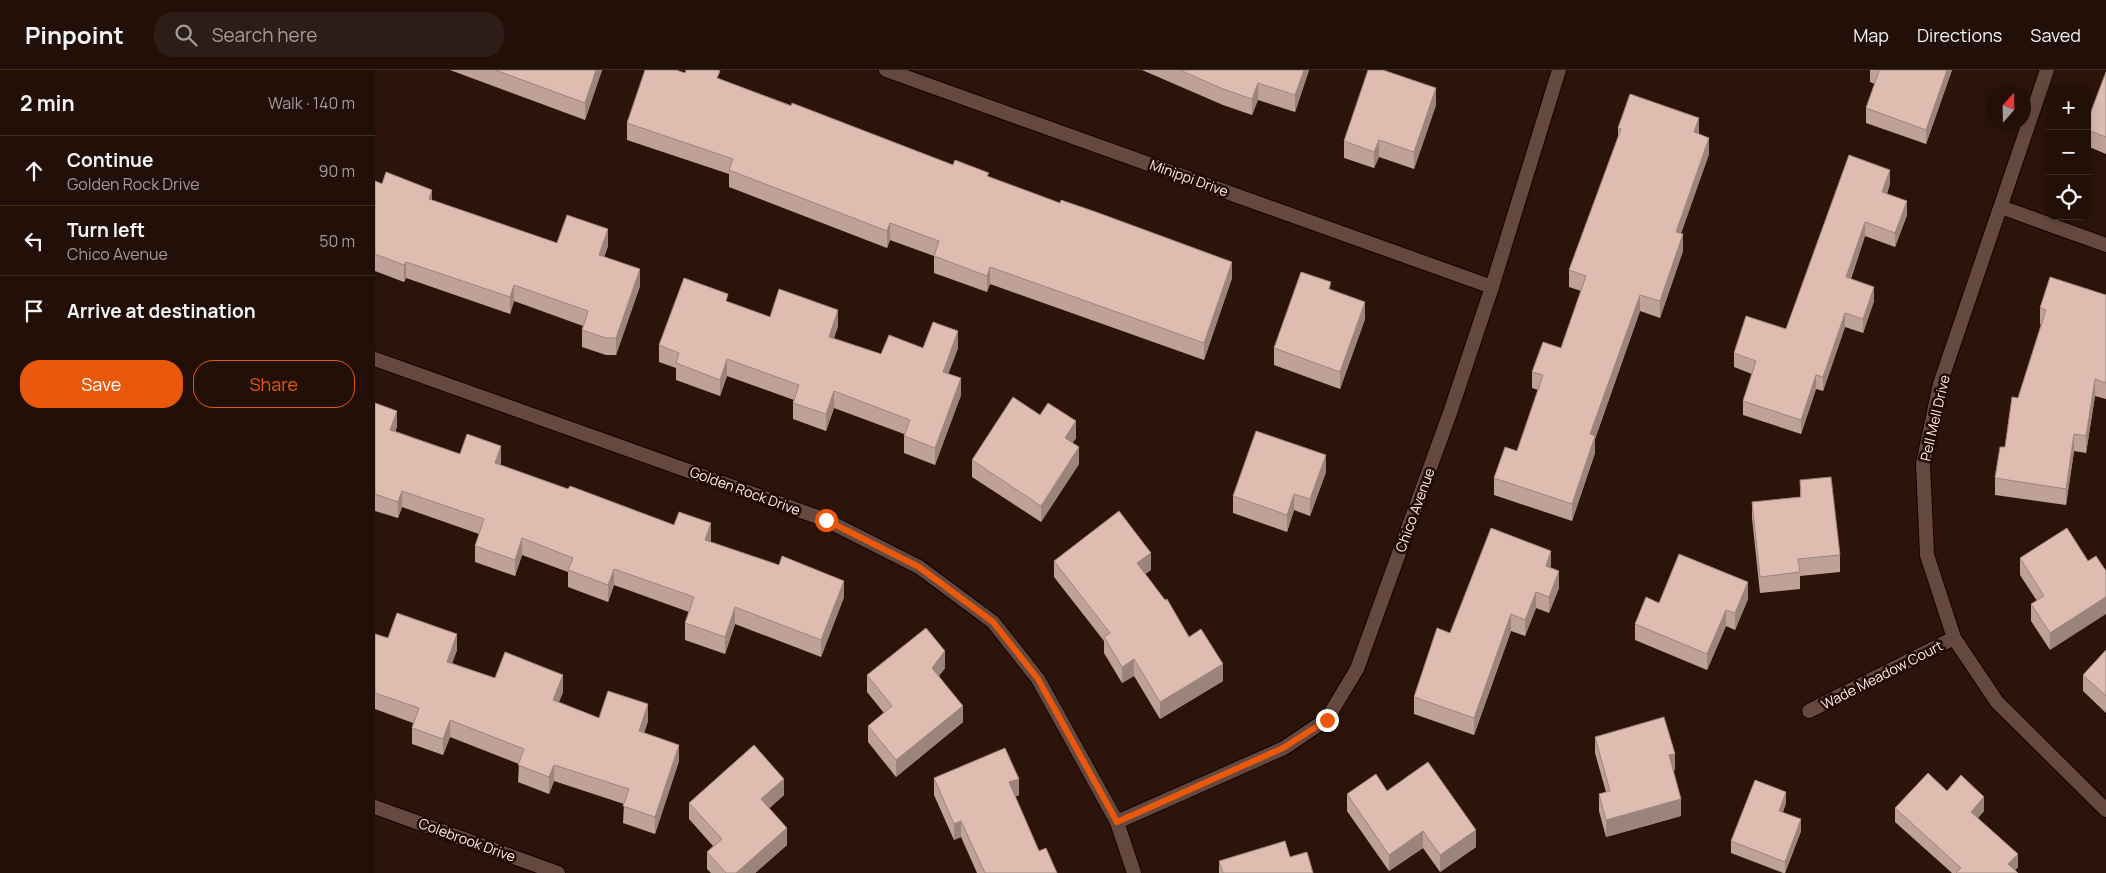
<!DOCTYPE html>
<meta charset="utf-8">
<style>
body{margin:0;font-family:Manrope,sans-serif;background:#2d1d16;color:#f1f3f6}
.controls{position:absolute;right:15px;top:15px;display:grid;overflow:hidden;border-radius:10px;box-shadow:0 2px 12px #0003}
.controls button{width:45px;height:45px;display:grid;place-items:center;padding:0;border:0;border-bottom:1px solid #3e2f29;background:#210f08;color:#f1f3f6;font:25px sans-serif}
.compass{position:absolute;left:1611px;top:15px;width:45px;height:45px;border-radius:50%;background:#210f08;box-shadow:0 2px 12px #0003;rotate:20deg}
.stop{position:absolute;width:15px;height:15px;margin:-11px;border:4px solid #ea580c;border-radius:50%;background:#fff}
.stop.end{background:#ea580c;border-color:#fff;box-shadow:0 1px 5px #0008}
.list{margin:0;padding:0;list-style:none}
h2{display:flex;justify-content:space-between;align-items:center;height:65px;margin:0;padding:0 20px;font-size:21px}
h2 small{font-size:16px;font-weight:400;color:#a29c9c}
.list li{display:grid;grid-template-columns:32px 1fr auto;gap:15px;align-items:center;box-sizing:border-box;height:70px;padding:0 20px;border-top:1px solid #3e2f29}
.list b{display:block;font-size:19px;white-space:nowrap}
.list p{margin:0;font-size:16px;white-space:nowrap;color:#a29c9c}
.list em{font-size:16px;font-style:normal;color:#a29c9c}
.actions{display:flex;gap:10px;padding:15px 20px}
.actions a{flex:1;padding:11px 0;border:1px solid #ea580c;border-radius:20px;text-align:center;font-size:18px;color:#ea580c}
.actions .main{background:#ea580c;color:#fff}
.icon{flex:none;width:28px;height:28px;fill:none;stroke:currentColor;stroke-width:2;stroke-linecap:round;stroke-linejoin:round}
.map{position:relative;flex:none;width:1731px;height:803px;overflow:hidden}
header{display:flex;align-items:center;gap:30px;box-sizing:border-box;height:70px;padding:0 25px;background:#210f08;border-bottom:1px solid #3e2f29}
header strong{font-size:24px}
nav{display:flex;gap:28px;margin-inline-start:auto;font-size:18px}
.search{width:350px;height:45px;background:#2d1d16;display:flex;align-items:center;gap:12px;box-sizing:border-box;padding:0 18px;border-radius:20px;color:#a29c9c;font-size:19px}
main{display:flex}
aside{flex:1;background:#210f08}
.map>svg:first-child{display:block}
</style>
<header>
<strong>Pinpoint</strong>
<div class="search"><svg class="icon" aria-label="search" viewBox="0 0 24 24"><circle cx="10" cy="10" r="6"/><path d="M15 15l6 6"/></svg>Search here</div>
<nav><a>Map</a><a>Directions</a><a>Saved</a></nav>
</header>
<main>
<aside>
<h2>2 min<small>Walk · 140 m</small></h2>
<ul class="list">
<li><svg class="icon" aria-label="ahead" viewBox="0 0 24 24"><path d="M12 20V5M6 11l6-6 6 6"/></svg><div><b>Continue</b><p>Golden Rock Drive</p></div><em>90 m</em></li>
<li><svg class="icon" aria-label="left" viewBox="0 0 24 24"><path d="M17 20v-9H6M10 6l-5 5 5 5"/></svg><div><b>Turn left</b><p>Chico Avenue</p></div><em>50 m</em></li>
<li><svg class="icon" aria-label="arrive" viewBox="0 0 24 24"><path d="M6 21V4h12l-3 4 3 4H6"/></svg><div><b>Arrive at destination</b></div></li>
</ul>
<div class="actions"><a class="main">Save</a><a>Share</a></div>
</aside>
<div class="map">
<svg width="1731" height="803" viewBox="0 0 1731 803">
<rect width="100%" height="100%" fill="#2c140b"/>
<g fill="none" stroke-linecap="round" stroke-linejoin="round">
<defs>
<g id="minor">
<path d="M511,0L1117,217"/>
<path d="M1672,0L1565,314L1548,394L1552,485L1579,568L1622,632L1731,740"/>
<path d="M1626,137L1731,175"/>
<path d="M0,289L451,450L544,497L618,552L663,609L742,752L759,803"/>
<path d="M1434,641L1579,568"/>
<path d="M0,737L183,803"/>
<path d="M742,752L909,678L952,649L982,599L1076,340L1117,217L1184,0"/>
</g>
</defs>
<use href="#minor" stroke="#130200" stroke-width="16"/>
<use href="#minor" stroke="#65493f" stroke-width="14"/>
</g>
<g fill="#bfa297">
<path d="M75,0H227L210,50Z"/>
<path d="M767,0H934L920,42L883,30L877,45L848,35Z"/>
<path d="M1495,0H1577L1551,74L1491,53V38L1500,14L1495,12Z"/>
<path d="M1731,2V84L1712,76V52Z"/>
<path d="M310,3L345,9L578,95L614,107L857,208L829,290L615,214L612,222L559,203V186L515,170L512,178L354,117V104L252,70V53Z"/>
<path d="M1061,35L1039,99L1004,87L999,98L969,88V71Z"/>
<path d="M1243,58L1324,64L1334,84L1306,163L1308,181L1285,248L1265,241L1220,369V383L1197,451L1119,425V408L1142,381L1163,320L1157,318V302L1186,278L1206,221L1194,217V200L1243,68Z"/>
<path d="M0,111L57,130L182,173L233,176L229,187L265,216L241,285H231L207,277V260L208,256L139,231L135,244L31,208L29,212L0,201Z"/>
<path d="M1515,114L1512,124L1532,145L1520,177L1490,166L1476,209L1499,231L1488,263L1470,257L1448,321L1441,319L1426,364L1368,345V331L1377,304L1359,297V283L1411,259Z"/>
<path d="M956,220L990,249L965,319L899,295V278Z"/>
<path d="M1731,225V329L1720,326L1711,383L1699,381L1691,435L1620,425V408L1630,377L1643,328L1666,255L1665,254V238Z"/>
<path d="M353,232L395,247L463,256L459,268L506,284L548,278H583L573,304L586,325L560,395L529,383V364L459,338L451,361L418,349V333L419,330L352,306L345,326L301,310V298L284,292V275Z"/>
<path d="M0,333L22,357L20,361L85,384L126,393L125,395L336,470L335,472L469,527L446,587L360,554L350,584L310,570V553L314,542L239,515L233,532L193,517V502L147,485L140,506L100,492V476L104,464L27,437L23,448L0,441Z"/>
<path d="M701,368L697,373L704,394L666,452L597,407V390Z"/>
<path d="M951,402L935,446L919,440L912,462L858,443V426Z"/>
<path d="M1425,410L1465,485V502L1425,506V519L1385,523L1377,448V432L1425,427Z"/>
<path d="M1692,458L1675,580L1656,551V534L1662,531L1645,505V488Z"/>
<path d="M679,491L776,500L770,504L814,567L848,611L785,649L759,606L747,613L729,583V571L679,507Z"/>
<path d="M1176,498L1184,518L1174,543L1161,538L1150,566L1136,561L1099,665L1039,644V627L1075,563Z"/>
<path d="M1373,529L1360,560L1351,556L1332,600L1260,570V554L1284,533Z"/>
<path d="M0,564L13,568L82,580L77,593L120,608L188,622L184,632L224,648L273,651L269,663L304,691L280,764L248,753L249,734L179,711L174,724L143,712L144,694L75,667L68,685L37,674V658L38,653L0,639Z"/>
<path d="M1731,580V643L1708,621V605Z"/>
<path d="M570,598L564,606L588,652L521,707L493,672V656L509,643L492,622V605Z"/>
<path d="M1220,667L1300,700L1298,701L1306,746L1231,767L1224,741V724L1231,722L1220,683Z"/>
<path d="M559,708L644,725L640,727L664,781L682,803H602L586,767L579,770L559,725Z"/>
<path d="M1012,721L1101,777L1065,802L1048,778L1014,801L972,741V724Z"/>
<path d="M1572,721L1609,741L1603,748L1643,797L1640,800L1643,803H1577L1520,752V738Z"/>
<path d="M409,725L394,738L412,775L380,803H336L332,799V782L338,776L314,749V733Z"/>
<path d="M1411,733L1408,742L1426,761L1410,803H1408L1356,783V771Z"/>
<path d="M915,787L938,803H844V791Z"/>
</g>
<g fill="#9b847b">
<path d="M221,0H227L210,50V33Z"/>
<path d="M929,0H934L920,42V25Z"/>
<path d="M1572,0H1577L1551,74V60Z"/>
<path d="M883,13V30L877,45V29Z"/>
<path d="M1061,18V35L1039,99V82Z"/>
<path d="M1324,48V65L1319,62Z"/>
<path d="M1334,68V84L1301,178V162Z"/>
<path d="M1004,70V87L999,98V82Z"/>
<path d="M1515,100V114L1507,136V122Z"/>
<path d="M57,120V136L54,129Z"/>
<path d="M1532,131V145L1520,177V163Z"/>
<path d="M1490,152V166L1471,221V207Z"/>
<path d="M515,153V170L512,178V161Z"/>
<path d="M233,159V176L224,202V185Z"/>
<path d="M1308,164V181L1285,248V231Z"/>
<path d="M31,192V208L29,212V195Z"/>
<path d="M857,192V208L829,290V273Z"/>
<path d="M615,197V214L612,222V206Z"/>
<path d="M265,199V216L241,285V268Z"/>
<path d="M139,215V231L135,244V227Z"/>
<path d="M1499,217V231L1488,263V249Z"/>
<path d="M1265,225V241L1220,369V383L1197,451V434L1215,364Z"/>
<path d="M990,232V249L965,319V302Z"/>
<path d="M463,240V256L454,283V267Z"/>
<path d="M1470,243V257L1448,321V307Z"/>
<path d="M583,261V278L568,318V302Z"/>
<path d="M352,289V306L345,326V310Z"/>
<path d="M1441,305V319L1426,364V350Z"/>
<path d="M586,308V325L560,395V378Z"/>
<path d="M1720,309V326L1711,383V366Z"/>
<path d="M459,321V338L451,361V344Z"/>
<path d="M22,341V357L15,376V360Z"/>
<path d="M701,351V368L690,384V368Z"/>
<path d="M1699,364V381L1691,435V419Z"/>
<path d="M126,376V393L120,410V393Z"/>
<path d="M704,377V394L666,452V436Z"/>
<path d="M951,385V402L935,446V429Z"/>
<path d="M27,421V437L23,448V432Z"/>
<path d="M919,424V440L912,462V445Z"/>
<path d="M336,453V470L330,486V470Z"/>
<path d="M147,468V485L140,506V490Z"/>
<path d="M1176,481V498L1171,496Z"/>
<path d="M776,483V500L762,510V493Z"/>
<path d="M239,499V515L233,532V515Z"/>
<path d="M1184,501V518L1174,543V527Z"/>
<path d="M469,511V527L446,587V570Z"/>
<path d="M1373,512V529L1360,560V543Z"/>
<path d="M1161,522V538L1150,566V550Z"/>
<path d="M1731,527V544L1675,580V563Z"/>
<path d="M360,537V554L350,584V567Z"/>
<path d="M1351,540V556L1332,600V584Z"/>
<path d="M1136,544V561L1099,665V648Z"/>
<path d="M82,564V580L72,608V592Z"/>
<path d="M570,581V598L557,615V598Z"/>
<path d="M759,589V606L747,613V597Z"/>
<path d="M848,594V611L785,649V632Z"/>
<path d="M188,605V622L178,646V630Z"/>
<path d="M273,634V651L264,678V661Z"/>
<path d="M588,636V652L521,707V690Z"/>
<path d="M75,650V667L68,685V669Z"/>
<path d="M304,675V691L280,764V747Z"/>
<path d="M1300,684V700L1294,702V685Z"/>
<path d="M179,695V711L174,724V707Z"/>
<path d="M409,709V725L386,746V729Z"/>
<path d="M644,709V725L634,729V712Z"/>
<path d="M1411,722V733L1404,752V741Z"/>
<path d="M1609,727V741L1596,755V742Z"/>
<path d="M1306,729V746L1231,767V750Z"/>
<path d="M1426,749V761L1410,803V792Z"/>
<path d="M586,751V767L579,770V754Z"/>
<path d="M412,758V775L380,803H361Z"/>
<path d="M1101,760V777L1065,802V785Z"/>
<path d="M1048,761V778L1014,801V785Z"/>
<path d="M1643,784V797L1637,803L1633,794Z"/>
</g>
<g fill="#debcb0" stroke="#9b847b">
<path d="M120,0H221L210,33Z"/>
<path d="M270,0H301L310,3L311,0H343L345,1L342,8L416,36L417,33L578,95L580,90L614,103L612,106L685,133L686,130L721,142L857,192L829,273L615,197L612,206L559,186L564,171L515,153L512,161L354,100L358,89L252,53Z"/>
<path d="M805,0H929L920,25L883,13L877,29L848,19Z"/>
<path d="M993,0H1008L1061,18L1039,82L1004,70L999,82L969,71Z"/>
<path d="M1503,0H1572L1551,60L1491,38L1504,1Z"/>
<path d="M1731,2V67L1712,60V52Z"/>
<path d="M1255,24L1324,48L1319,62L1334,68L1301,162L1308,164L1285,231L1265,225L1215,364L1220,366L1197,434L1119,408L1130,377L1142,381L1168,305L1157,302L1168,272L1186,278L1211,206L1194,200L1246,59L1243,58Z"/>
<path d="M1474,85L1515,100L1507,122L1532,131L1520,163L1490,152L1471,207L1499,217L1488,249L1470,243L1448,307L1441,305L1426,350L1368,331L1381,291L1359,283L1371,246L1411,259Z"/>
<path d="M11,102L57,120L54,129L182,173L192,145L233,159L224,185L265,199L241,268H231L207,260L213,241L139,215L135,227L31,192L29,195L0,184V111L7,114Z"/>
<path d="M926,202L956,212L954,219L990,232L965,302L899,278Z"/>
<path d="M1675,207L1731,225V313L1720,309L1711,366L1699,364L1691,419L1620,408L1625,377H1630L1637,327L1643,328L1671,240L1665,238Z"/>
<path d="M309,208L353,224L351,231L395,247L404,219L463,240L454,267L506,284L514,265L548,278L558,252L583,261L568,302L586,308L560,378L529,366L535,350L459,321L451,344L418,333L424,315L352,289L345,310L301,293L304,283L284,275Z"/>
<path d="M638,327L665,345L673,333L701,351L690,368L704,377L666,436L597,390Z"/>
<path d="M0,333L22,341L15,360L85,384L92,364L126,376L120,393L193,419L195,416L299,455L304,442L336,453L330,470L404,495L407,486L469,511L446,570L360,537L350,567L310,553L319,527L239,499L233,515L193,500L198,488L147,468L140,490L100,476L109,449L27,421L23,432L0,424Z"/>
<path d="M881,361L951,385L935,429L919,424L912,445L858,426Z"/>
<path d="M1456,407L1465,485L1423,489L1425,502L1385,507L1377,432L1426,427L1425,410Z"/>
<path d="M744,441L776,483L762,493L790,530L792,529L814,567L826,559L848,594L785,632L759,589L747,597L729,567L735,563L679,491Z"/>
<path d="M1116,458L1176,481L1171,496L1184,501L1174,527L1161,522L1150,550L1136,544L1099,648L1039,627L1062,558L1075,563Z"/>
<path d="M1692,458L1713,491L1721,486L1731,501V527L1675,563L1656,534L1669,526L1645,488Z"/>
<path d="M1304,484L1373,512L1360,543L1351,540L1332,584L1260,554L1271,527L1284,533Z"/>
<path d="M22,543L82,564L72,592L120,608L130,582L188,605L178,630L224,648L233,621L273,634L264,661L304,675L280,747L248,736L254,719L179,695L174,707L143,695L149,679L75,650L68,669L37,658L44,638L0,623V564L13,568Z"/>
<path d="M551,558L570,581L557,598L588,636L521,690L493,656L517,636L492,605Z"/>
<path d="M1731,580V626L1708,605Z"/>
<path d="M1289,647L1300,684L1294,685L1306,729L1231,750L1224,724L1235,721L1220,667Z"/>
<path d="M379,675L409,709L386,729L412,758L361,803H351L332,782L347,769L314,733Z"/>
<path d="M630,678L644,709L634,712L664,781L671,778L682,803H610L586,751L579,754L559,708Z"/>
<path d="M1053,692L1101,760L1065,785L1048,761L1014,785L972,724L1001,704L1012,721Z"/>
<path d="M1553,703L1572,721L1586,705L1609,727L1596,742L1643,784L1633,794L1643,803H1581L1586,798L1520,738Z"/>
<path d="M1380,710L1411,722L1404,741L1426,749L1410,792L1356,771Z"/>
<path d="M910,771L915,787L932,782L938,803H848L844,791Z"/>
</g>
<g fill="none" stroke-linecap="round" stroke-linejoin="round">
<path stroke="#ea580c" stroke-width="6" d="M451,450L544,497L618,552L663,609L742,752L908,678L952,650"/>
</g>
<g text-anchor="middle" stroke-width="5" stroke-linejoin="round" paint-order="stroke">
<g font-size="14" fill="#fdeee9" stroke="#220b04">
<text transform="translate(814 108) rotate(20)" y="5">Minippi Drive</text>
<text transform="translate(1560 348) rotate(-77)" y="5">Pell Mell Drive</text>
<text transform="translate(370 421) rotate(20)" y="5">Golden Rock Drive</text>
<text transform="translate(1040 440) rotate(-70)" y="5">Chico Avenue</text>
<text transform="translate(1507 605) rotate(-27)" y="5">Wade Meadow Court</text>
<text transform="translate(92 770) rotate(20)" y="5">Colebrook Drive</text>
</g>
</g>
</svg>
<div class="controls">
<button>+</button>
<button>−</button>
<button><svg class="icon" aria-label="locate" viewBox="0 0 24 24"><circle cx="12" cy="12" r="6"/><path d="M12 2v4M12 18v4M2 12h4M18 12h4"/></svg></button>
</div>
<svg class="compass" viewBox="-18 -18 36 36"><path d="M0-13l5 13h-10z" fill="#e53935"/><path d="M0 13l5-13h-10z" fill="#a29c9c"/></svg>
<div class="stop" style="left:451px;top:450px"></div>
<div class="stop end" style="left:952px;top:650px"></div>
</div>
</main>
